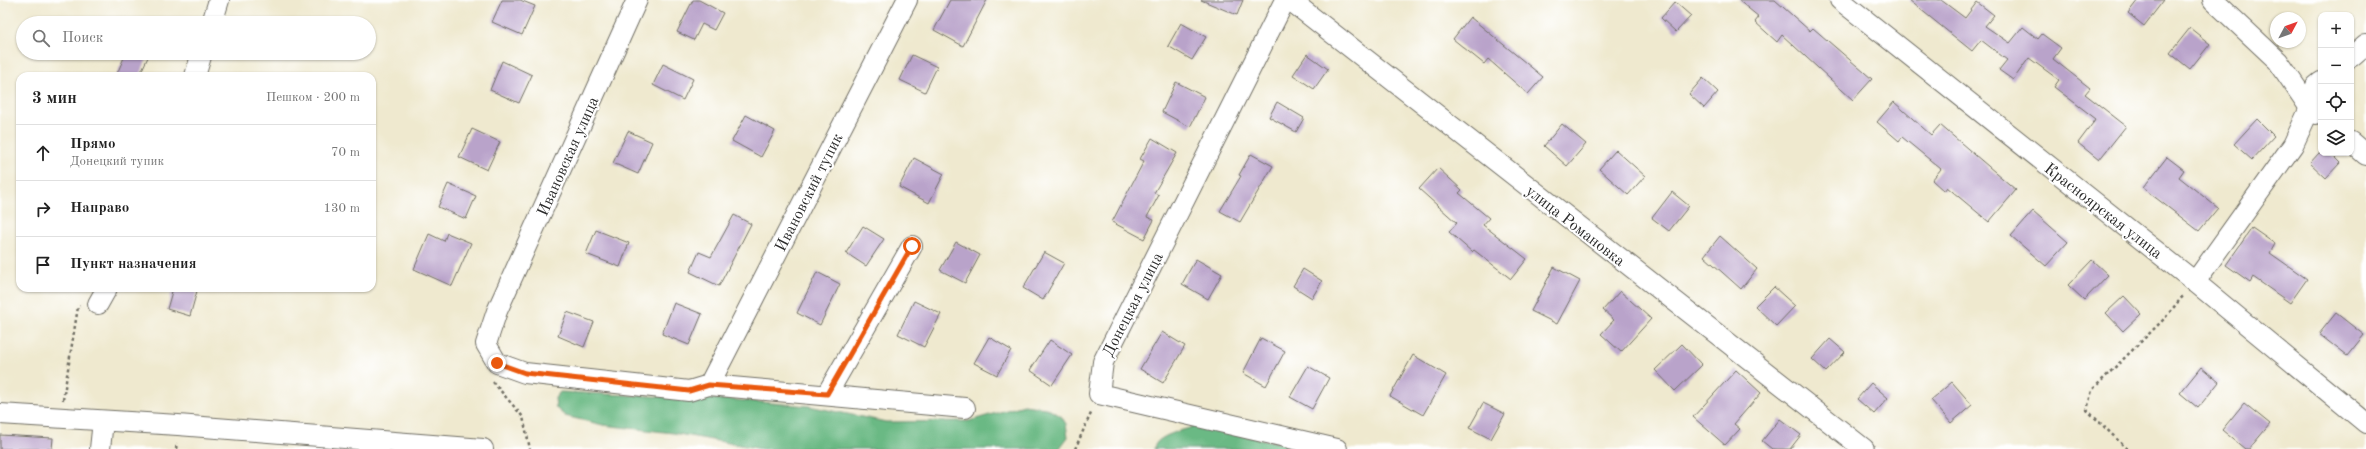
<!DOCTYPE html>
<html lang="ru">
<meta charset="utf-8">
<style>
body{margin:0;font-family:"Old Standard TT",serif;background:#f2f2f2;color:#222}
.controls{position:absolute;right:12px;top:12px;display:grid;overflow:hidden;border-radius:8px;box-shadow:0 1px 3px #0004}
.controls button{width:36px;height:36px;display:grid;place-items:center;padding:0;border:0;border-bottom:1px solid #e0e0e0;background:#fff;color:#222;font:20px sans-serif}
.compass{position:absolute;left:2270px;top:12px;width:36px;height:36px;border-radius:50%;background:#fff;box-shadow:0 1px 3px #0004;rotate:49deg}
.stop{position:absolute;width:12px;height:12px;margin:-9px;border:3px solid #ea580c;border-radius:50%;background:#fff}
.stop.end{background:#ea580c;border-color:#fff;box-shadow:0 1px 4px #0008}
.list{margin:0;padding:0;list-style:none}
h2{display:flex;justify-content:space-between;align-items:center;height:52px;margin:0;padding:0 16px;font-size:17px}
h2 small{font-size:13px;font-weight:400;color:#767676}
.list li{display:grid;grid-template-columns:26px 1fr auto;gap:12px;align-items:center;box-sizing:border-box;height:56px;padding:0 16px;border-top:1px solid #e0e0e0}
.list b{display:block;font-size:15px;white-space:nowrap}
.list p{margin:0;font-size:13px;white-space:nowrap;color:#767676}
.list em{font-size:13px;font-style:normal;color:#767676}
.icon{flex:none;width:22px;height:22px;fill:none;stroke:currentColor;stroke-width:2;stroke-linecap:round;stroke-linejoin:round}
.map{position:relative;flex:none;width:2366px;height:449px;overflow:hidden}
.search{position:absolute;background:#fff;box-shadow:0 1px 3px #0004;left:16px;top:16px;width:360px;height:44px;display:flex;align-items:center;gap:10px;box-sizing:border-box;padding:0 14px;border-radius:22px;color:#767676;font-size:15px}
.panel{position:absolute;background:#fff;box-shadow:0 1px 3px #0004;left:16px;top:72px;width:360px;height:220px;border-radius:12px}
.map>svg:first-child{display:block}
</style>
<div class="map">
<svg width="2366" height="449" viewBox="0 0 2366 449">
<rect width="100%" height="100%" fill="#fff"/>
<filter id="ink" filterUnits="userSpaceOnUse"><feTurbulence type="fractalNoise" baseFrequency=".025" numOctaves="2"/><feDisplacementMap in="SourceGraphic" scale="8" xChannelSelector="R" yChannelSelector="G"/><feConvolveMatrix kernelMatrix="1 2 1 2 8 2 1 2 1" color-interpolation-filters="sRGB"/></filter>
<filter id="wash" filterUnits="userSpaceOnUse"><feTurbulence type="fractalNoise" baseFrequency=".012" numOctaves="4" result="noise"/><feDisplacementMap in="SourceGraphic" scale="16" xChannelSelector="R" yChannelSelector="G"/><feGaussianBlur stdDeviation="0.9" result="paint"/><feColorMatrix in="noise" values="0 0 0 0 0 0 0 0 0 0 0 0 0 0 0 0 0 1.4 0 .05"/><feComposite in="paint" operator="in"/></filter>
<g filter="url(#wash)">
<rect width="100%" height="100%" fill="#efe9cf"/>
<g fill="#6ab984" stroke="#4a7258">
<path d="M560,392L736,400L809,406L886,422L969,421L1024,405L1046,408L1061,416L1066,424L1068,437L1059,449H762L673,433L603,425L565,416L556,408L555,398Z"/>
<path d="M1196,426L1310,449H1154C1155,435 1185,430 1196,426Z"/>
</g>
<g id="blocks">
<g fill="#b9a3ca">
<path d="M502,0H520L535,6L522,35L492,22Z"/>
<path d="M693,0H699L723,13L714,30L702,24L694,40L677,32Z"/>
<path d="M950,0H987L963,46L934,30Z"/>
<path d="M1201,0H1243L1237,15Z"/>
<path d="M1738,0H1775L1810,31L1813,28L1872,79L1853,100L1782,35L1777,42L1755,22L1759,17Z"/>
<path d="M1909,0H1941L1965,18L1977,2L1994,15L1985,26L2010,43L2023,27L2038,39L2042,34L2061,48L2053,59L2090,88L2085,94L2126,126L2099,160L2078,143L2096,119L2054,87L2059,80L2029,58L2013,80L1999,70L2007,60L1981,40L1972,51Z"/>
<path d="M2138,0H2164L2144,26L2128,13Z"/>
<path d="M1675,2L1691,16L1676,32L1661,18Z"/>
<path d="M1470,17L1543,77L1528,94L1488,59L1484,64L1453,39Z"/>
<path d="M1181,23L1206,37L1192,60L1168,46Z"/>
<path d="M2190,28L2210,44L2190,69L2170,53Z"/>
<path d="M126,53H150L139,76H116Z"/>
<path d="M1307,54L1328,69L1314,89L1293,75Z"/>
<path d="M912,55L937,67L925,92L900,80Z"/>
<path d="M502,61L532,75L519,103L490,90Z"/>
<path d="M663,64L693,79L683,100L653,85Z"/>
<path d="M1703,78L1718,92L1704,108L1689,94Z"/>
<path d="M1176,82L1205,97L1190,127L1162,112Z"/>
<path d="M1277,102L1304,118L1296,132L1269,117Z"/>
<path d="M1894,102L1931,135L1940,125L2016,190L1989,222L1947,187L1944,191L1932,180L1941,169L1902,137L1899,141L1877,122Z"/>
<path d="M746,115L775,131L761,157L732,141Z"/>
<path d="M2257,119L2274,136L2252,160L2234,144Z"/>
<path d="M1562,124L1586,144L1567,166L1544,146Z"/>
<path d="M472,129L500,142L487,170L459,157Z"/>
<path d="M628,131L652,142L638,174L613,163Z"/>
<path d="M1152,138L1177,153L1154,193L1159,195L1147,217L1154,220L1144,239L1112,222L1144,161L1140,159Z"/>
<path d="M1616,150L1645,176L1628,195L1599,169Z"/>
<path d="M2319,153H2330L2340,163L2326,178L2310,163Z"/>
<path d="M1251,154L1273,166L1240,222L1220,211L1241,176L1239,175Z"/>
<path d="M2167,157L2184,170L2179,177L2218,208L2199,231L2143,188Z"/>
<path d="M914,158L944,174L929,203L899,187Z"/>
<path d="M1438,168L1462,190L1459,193L1489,218L1483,225L1527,259L1511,279L1474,250L1472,252L1449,232L1457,223L1419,189Z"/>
<path d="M448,184L476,196L466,219L438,207Z"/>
<path d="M1672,192L1689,206L1669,231L1652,218Z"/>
<path d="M2033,211L2068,242L2046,266L2011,236Z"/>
<path d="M734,215L751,224L719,286L690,272L699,252L711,257Z"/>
<path d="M863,226L884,239L866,266L846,253Z"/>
<path d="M2252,228L2275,244L2270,253L2307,279L2290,303L2253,277L2250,282L2226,265Z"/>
<path d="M596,230L629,243L620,267L586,254Z"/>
<path d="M447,233L471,243L452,286L414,269L429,234L444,241Z"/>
<path d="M1720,236L1757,269L1741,289L1704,256Z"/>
<path d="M956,242L980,255L965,283L940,270Z"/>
<path d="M1044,252L1064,263L1043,300L1023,288Z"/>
<path d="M1196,259L1222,274L1208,299L1182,284Z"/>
<path d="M2092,260L2108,275L2084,300L2068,285Z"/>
<path d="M1554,267L1580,281L1557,324L1531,311Z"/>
<path d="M1303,269L1322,281L1312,298L1293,286Z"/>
<path d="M817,272L840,284L820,325L797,313Z"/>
<path d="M1774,287L1795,306L1776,326L1755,306Z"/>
<path d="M173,288H187L197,291L190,316L167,309Z"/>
<path d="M1620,291L1651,319L1621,352L1601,334L1614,320L1603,310Z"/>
<path d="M2124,296L2141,314L2123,331L2106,313Z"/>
<path d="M914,301L941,314L924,347L898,334Z"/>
<path d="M674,303L702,314L689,345L662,334Z"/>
<path d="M567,312L594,322L584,347L558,336Z"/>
<path d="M2336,313L2364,335L2347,356L2319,334Z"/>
<path d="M1162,332L1185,346L1163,383L1140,369Z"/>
<path d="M989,337L1011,350L997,375L974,363Z"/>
<path d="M1261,338L1285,351L1266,386L1243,373Z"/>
<path d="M1830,339L1845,352L1826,372L1812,359Z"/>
<path d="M1050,340L1072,355L1052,385L1030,370Z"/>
<path d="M1682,344L1702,365L1675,391L1655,370Z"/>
<path d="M1413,355L1446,375L1423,415L1390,396Z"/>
<path d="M1308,366L1329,378L1312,409L1290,397Z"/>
<path d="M2201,367L2219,382L2198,408L2180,393Z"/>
<path d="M1736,370L1761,393L1734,424L1740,429L1725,445L1693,417Z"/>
<path d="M1952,382L1972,405L1951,423L1931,400Z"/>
<path d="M1871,383L1888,398L1874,414L1857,399Z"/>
<path d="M1483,403L1505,414L1491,439L1469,428Z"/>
<path d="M2244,403L2270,424L2249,449H2245L2222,430Z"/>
<path d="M1780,419L1801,435L1790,449H1772L1762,441Z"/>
<path d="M0,435L53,438L52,449H0Z"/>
</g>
</g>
</g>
<g filter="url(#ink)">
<use href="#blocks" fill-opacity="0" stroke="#706e64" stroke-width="1"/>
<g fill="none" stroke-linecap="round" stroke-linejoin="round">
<defs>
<g id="minor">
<path d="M637,0L497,311L486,344L497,363L525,373L689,391L709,385L965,408"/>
<path d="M1285,0L1103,362L1099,394L1337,449"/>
<path d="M1290,0L1864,449"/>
<path d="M1840,0L2195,282L2366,423"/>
<path d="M2213,0L2278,61L2310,108L2316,114"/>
<path d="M212,23L219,0"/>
<path d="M2351,57L2366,44"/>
<path d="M195,76L202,53"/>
<path d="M2351,142L2366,155"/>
<path d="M2195,282L2293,145L2310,108L2316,86L2321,82"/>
<path d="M98,304L107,288"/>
<path d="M709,385L907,0"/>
<path d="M827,394L912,246"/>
<path d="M0,414L178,425L483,449"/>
<path d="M100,449L103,421"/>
</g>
</defs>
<use href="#minor" stroke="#706e64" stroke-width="22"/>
<g stroke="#706e64" stroke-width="2.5" stroke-dasharray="3 3" stroke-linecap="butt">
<path d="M493,382L523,417L530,449"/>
<path d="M63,400L78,307L80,306"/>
<path d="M176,449L177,443"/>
<path d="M1075,449L1092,411"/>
<path d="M2127,449L2087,410L2092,390L2164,319L2183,296"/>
</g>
<use href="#minor" stroke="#fff" stroke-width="20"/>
</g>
</g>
<g fill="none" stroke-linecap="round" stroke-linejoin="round" filter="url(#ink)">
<path stroke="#ea580c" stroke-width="5" d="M497,363L525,373L689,391L709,385L827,394L912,246"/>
</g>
<g text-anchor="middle" stroke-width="4" stroke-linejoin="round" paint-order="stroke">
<g font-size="16" fill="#2b2b2b" stroke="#fff">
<text transform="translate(567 156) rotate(-66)" y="6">Ивановская улица</text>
<text transform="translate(808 192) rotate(-63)" y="6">Ивановский тупик</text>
<text transform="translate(2104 210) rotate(38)" y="6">Красноярская улица</text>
<text transform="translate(1576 225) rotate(38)" y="6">улица Романовка</text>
<text transform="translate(1132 304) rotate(-63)" y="6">Донецкая улица</text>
</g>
</g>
</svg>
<div class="controls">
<button>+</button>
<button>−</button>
<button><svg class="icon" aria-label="locate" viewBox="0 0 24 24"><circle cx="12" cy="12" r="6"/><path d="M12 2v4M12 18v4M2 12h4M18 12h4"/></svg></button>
<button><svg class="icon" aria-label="layers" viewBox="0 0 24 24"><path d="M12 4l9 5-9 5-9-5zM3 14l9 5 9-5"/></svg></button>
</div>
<svg class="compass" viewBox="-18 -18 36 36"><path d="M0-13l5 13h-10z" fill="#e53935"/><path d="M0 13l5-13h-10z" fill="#767676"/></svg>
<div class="stop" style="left:912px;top:246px"></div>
<div class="stop end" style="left:497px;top:363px"></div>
<div class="search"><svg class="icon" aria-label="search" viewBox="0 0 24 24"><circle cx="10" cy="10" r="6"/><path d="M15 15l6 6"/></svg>Поиск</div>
<section class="panel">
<h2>3 мин<small>Пешком · 200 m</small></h2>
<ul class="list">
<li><svg class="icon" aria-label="ahead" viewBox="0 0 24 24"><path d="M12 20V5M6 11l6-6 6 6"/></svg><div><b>Прямо</b><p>Донецкий тупик</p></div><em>70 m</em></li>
<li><svg class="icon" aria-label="right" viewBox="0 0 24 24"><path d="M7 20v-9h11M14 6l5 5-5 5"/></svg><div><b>Направо</b></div><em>130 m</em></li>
<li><svg class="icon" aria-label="arrive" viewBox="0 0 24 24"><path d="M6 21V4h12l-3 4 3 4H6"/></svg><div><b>Пункт назначения</b></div></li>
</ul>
</section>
</div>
